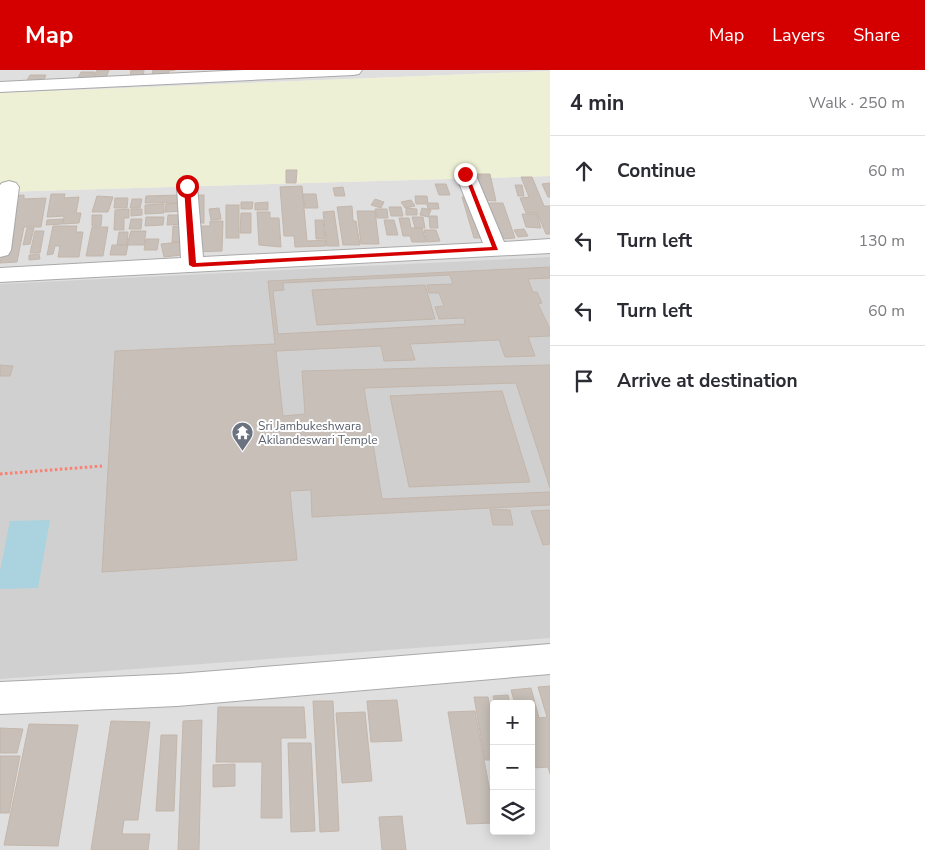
<!DOCTYPE html>
<meta charset="utf-8">
<style>
body{margin:0;font-family:"Nunito Sans",sans-serif;background:#f2f2f3;color:#2b2b33}
.controls{position:absolute;right:15px;bottom:15px;display:grid;overflow:hidden;border-radius:5px;box-shadow:0 2px 12px #0003}
.controls button{width:45px;height:45px;display:grid;place-items:center;padding:0;border:0;border-bottom:1px solid #e1e1e2;background:#fff;color:#2b2b33;font:25px sans-serif}
.stop{position:absolute;width:15px;height:15px;margin:-11px;border:4px solid #d40000;border-radius:50%;background:#fff}
.stop.end{background:#d40000;border-color:#fff;box-shadow:0 1px 5px #0008}
.list{margin:0;padding:0;list-style:none}
h2{display:flex;justify-content:space-between;align-items:center;height:65px;margin:0;padding:0 20px;font-size:21px}
h2 small{font-size:16px;font-weight:400;color:#7c7c81}
.list li{display:grid;grid-template-columns:32px 1fr auto;gap:15px;align-items:center;box-sizing:border-box;height:70px;padding:0 20px;border-top:1px solid #e1e1e2}
.list b{display:block;font-size:19px;white-space:nowrap}
.list em{font-size:16px;font-style:normal;color:#7c7c81}
.icon{flex:none;width:28px;height:28px;fill:none;stroke:currentColor;stroke-width:2;stroke-linecap:round;stroke-linejoin:round}
.map{position:relative;flex:none;width:550px;height:780px;overflow:hidden}
header{display:flex;align-items:center;gap:30px;box-sizing:border-box;height:70px;padding:0 25px;background:#d40000;color:#fff}
header strong{font-size:24px}
nav{display:flex;gap:28px;margin-inline-start:auto;font-size:18px}
main{display:flex}
aside{flex:1;background:#fff}
.map>svg:first-child{display:block}
</style>
<header>
<strong>Map</strong>
<nav><a>Map</a><a>Layers</a><a>Share</a></nav>
</header>
<main>
<div class="map">
<svg width="550" height="780" viewBox="0 0 550 780">
<rect width="100%" height="100%" fill="#f2efe9"/>
<g fill="#e0dfdf" fill-rule="evenodd">
<path d="M0,0H550V1L0,23Z"/>
<path d="M550,106V780H0V122ZM494,634H531V761H494Z"/>
</g>
<path fill="#d0d0d0" d="M550,187V568L0,609V214Z"/>
<path fill="#eef0d5" d="M550,1V106L0,122V23Z"/>
<path fill="#aad3df" d="M50,450L38,518L0,519V501L10,451Z"/>
<g fill="#c7bfb8" stroke="#c4b6ab" fill-rule="evenodd">
<path d="M97,0H109L106,8H94Z"/>
<path d="M131,0H144L143,8H130Z"/>
<path d="M153,0H175L169,1L168,5L152,6Z"/>
<path d="M81,2H95L93,9L78,8Z"/>
<path d="M30,5H46L43,12H26Z"/>
<path d="M286,100H297L296,113H286Z"/>
<path d="M474,104H490L496,131L480,130Z"/>
<path d="M521,107H532L544,136H550V164H546L537,143H526L520,128L529,127Z"/>
<path d="M550,113V127H548L542,114Z"/>
<path d="M435,114H446L450,125H439Z"/>
<path d="M515,115H522L524,126H518Z"/>
<path d="M302,116L307,171L326,170V176L295,177L294,166H284L280,117Z"/>
<path d="M343,117L345,126H335L333,118Z"/>
<path d="M51,124H65L64,128L79,127L76,143H81L79,153L63,154L64,146L47,147Z"/>
<path d="M303,124H316L318,138H305Z"/>
<path d="M24,125V129L46,128L41,157H24L17,192L0,193L13,126Z"/>
<path d="M179,125V133H145L146,126Z"/>
<rect x="191" y="125" width="13" height="28"/>
<path d="M97,126L113,127L108,142H92Z"/>
<path d="M415,126H427L428,133H438L439,139H428L427,134H416Z"/>
<path d="M462,127H473L486,168H474Z"/>
<path d="M115,128H128L127,138H114Z"/>
<path d="M132,129H142L140,138H130Z"/>
<path d="M375,129L384,132L381,138L371,135Z"/>
<path d="M411,130L415,136L405,138L401,132Z"/>
<path d="M241,132H253L252,139H241Z"/>
<path d="M268,132V140H255V133Z"/>
<path d="M184,133V141L165,142L166,134Z"/>
<path d="M488,133H503L515,168L500,169Z"/>
<path d="M164,134V143L145,144V135Z"/>
<rect x="226" y="135" width="13" height="33"/>
<path d="M352,136L353,151H356L360,175H343L337,137Z"/>
<path d="M389,137H401L403,146H391Z"/>
<path d="M219,138L221,149L211,150L209,139Z"/>
<path d="M406,138L417,139V145H406Z"/>
<path d="M422,138L431,140L428,147L420,145Z"/>
<path d="M129,139V148H124V160H114L115,140Z"/>
<path d="M131,139H142V145L131,146Z"/>
<path d="M375,139H387L388,148H377Z"/>
<path d="M334,141L339,176H327L323,142Z"/>
<path d="M357,141H375L379,174H361Z"/>
<path d="M257,142H270V148H279L281,177L259,175Z"/>
<path d="M241,143H251V163H240Z"/>
<path d="M522,144H537L541,158L526,157Z"/>
<path d="M92,145H102L101,156H92Z"/>
<path d="M168,145H186L185,154L167,155Z"/>
<path d="M429,146H437L438,158H430Z"/>
<path d="M146,147H164L163,155L145,156Z"/>
<path d="M412,147H423L425,158H415Z"/>
<path d="M399,148H409L411,158H422L426,172H412L410,166H403Z"/>
<path d="M63,149L62,154L46,155L47,150Z"/>
<path d="M131,149H142L141,159H129Z"/>
<path d="M315,150H323L325,169H316Z"/>
<path d="M384,150H394L398,165H387Z"/>
<path d="M210,151H223L222,181L194,182L195,156H210Z"/>
<path d="M53,156H77L76,162H83L79,187H58L60,176H55L53,184L47,185Z"/>
<path d="M173,156H188L187,171L172,172Z"/>
<path d="M92,157H108L103,186H86Z"/>
<path d="M27,158H34L30,174L23,175Z"/>
<path d="M524,159L528,166L518,167L514,160Z"/>
<path d="M424,160H436L440,171L427,172Z"/>
<path d="M35,161H44L40,183H30Z"/>
<path d="M131,161H146L144,175H127Z"/>
<path d="M119,162H128L127,175H117Z"/>
<path d="M146,169H159L157,180H144Z"/>
<path d="M180,172L182,185L164,187L161,174Z"/>
<path d="M112,175H128L126,185H110Z"/>
<path d="M39,184L40,189L29,190V185Z"/>
<path d="M550,197V208L528,209L533,222H537L542,233L538,234L550,259V266L528,267L535,286L505,287L499,270L410,274L415,290L384,291L381,276L276,281L283,346L305,344L302,301L550,295V418L516,313L364,318L382,429L550,422V435L312,447L311,420L290,421L297,490L102,502L115,281L275,274L268,211ZM450,205L453,214L427,215L429,223H439L444,236L435,237L439,249L464,248L465,254L278,264L273,221L284,220L283,213Z"/>
<path d="M425,215L435,249L317,255L312,220Z"/>
<path d="M0,295L13,296L10,306H0Z"/>
<path d="M502,321L530,412L409,417L390,326Z"/>
<path d="M490,439L510,440L513,455H493Z"/>
<path d="M550,440V474L543,475L531,441Z"/>
<path d="M550,616V704L548,697L531,698V634H515L511,620L531,618L539,648L547,647L538,617Z"/>
<path d="M508,625L510,634H495L493,626Z"/>
<path d="M474,627H488L494,658V690H485Z"/>
<path d="M397,630L402,671L371,672L367,631Z"/>
<path d="M313,631H333L339,761L320,762Z"/>
<path d="M218,637H304L306,668H281L282,748H261L262,692H216Z"/>
<path d="M475,641L494,743V753L467,754L448,642Z"/>
<path d="M365,642L372,711L342,713L336,643Z"/>
<path d="M202,650L199,780H178L183,651Z"/>
<path d="M111,651L150,652L138,750H124L122,764H150L148,780H91Z"/>
<path d="M29,654L78,655L58,776L4,775Z"/>
<path d="M0,658L23,659L17,683H0Z"/>
<path d="M161,665H177L174,741H156Z"/>
<path d="M288,673H311L315,761L291,762Z"/>
<path d="M0,686H20L9,743H0Z"/>
<path d="M235,694V716L213,717V695Z"/>
<path d="M402,746L406,780H382L379,747Z"/>
</g>
<g fill="none" stroke-linecap="round" stroke-linejoin="round">
<defs>
<g id="minor">
<path d="M245,0H362L359,4L353,5L0,22V12Z"/>
<path d="M465,97L472,99L475,103L504,172L550,169V183L0,212V198L181,188L177,116L180,112L187,110L194,112L197,116L203,187L483,173L455,103L458,99Z"/>
<path d="M9,111L16,113L19,117L11,180L8,185L0,187V115L2,113Z"/>
<path d="M550,574V604L177,636L0,644V612L177,604Z"/>
</g>
</defs>
<use href="#minor" stroke="#a9a9a9" stroke-width="2"/>
<path stroke="#fa8072" stroke-width="3" stroke-dasharray="2.5 2.5" stroke-linecap="butt" d="M0,404L102,396"/>
<use href="#minor" fill="#fff" fill-rule="evenodd"/>
</g>
<path fill="#d40000" d="M463,102L468,104L498,180L193,197L189,195L184,116L187,114L190,116L196,193L492,177Z"/>
<defs>
<symbol id="temple-pin" viewBox="-11 -11 22 30"><path d="M0 17L-7.5 6A9.5 9.5 0 1 1 7.5 6Z" fill="#6b7280" stroke="#fff"/><path d="M0-6L5-2H3V0L6.5 2.5H4V6H1.5V3h-3V6H-4V2.5H-6.5L-3 0V-2H-5Z" fill="#fff"/></symbol>
</defs>
<g fill-rule="evenodd">
<use href="#temple-pin" x="230" y="350" width="25" height="34"/>
</g>
<g text-anchor="middle" stroke-width="4" stroke-linejoin="round" paint-order="stroke">
<g font-size="12" fill="#5b616d" stroke="#fff" text-anchor="start">
<text x="258" y="360">Sri Jambukeshwara<tspan x="258" dy="14">Akilandeswari Temple</tspan></text>
</g>
</g>
</svg>
<div class="controls">
<button>+</button>
<button>−</button>
<button><svg class="icon" aria-label="layers" viewBox="0 0 24 24"><path d="M12 4l9 5-9 5-9-5zM3 14l9 5 9-5"/></svg></button>
</div>
<div class="stop" style="left:187px;top:116px"></div>
<div class="stop end" style="left:465px;top:104px"></div>
</div>
<aside>
<h2>4 min<small>Walk · 250 m</small></h2>
<ul class="list">
<li><svg class="icon" aria-label="ahead" viewBox="0 0 24 24"><path d="M12 20V5M6 11l6-6 6 6"/></svg><div><b>Continue</b></div><em>60 m</em></li>
<li><svg class="icon" aria-label="left" viewBox="0 0 24 24"><path d="M17 20v-9H6M10 6l-5 5 5 5"/></svg><div><b>Turn left</b></div><em>130 m</em></li>
<li><svg class="icon" aria-label="left" viewBox="0 0 24 24"><path d="M17 20v-9H6M10 6l-5 5 5 5"/></svg><div><b>Turn left</b></div><em>60 m</em></li>
<li><svg class="icon" aria-label="arrive" viewBox="0 0 24 24"><path d="M6 21V4h12l-3 4 3 4H6"/></svg><div><b>Arrive at destination</b></div></li>
</ul>
</aside>
</main>
